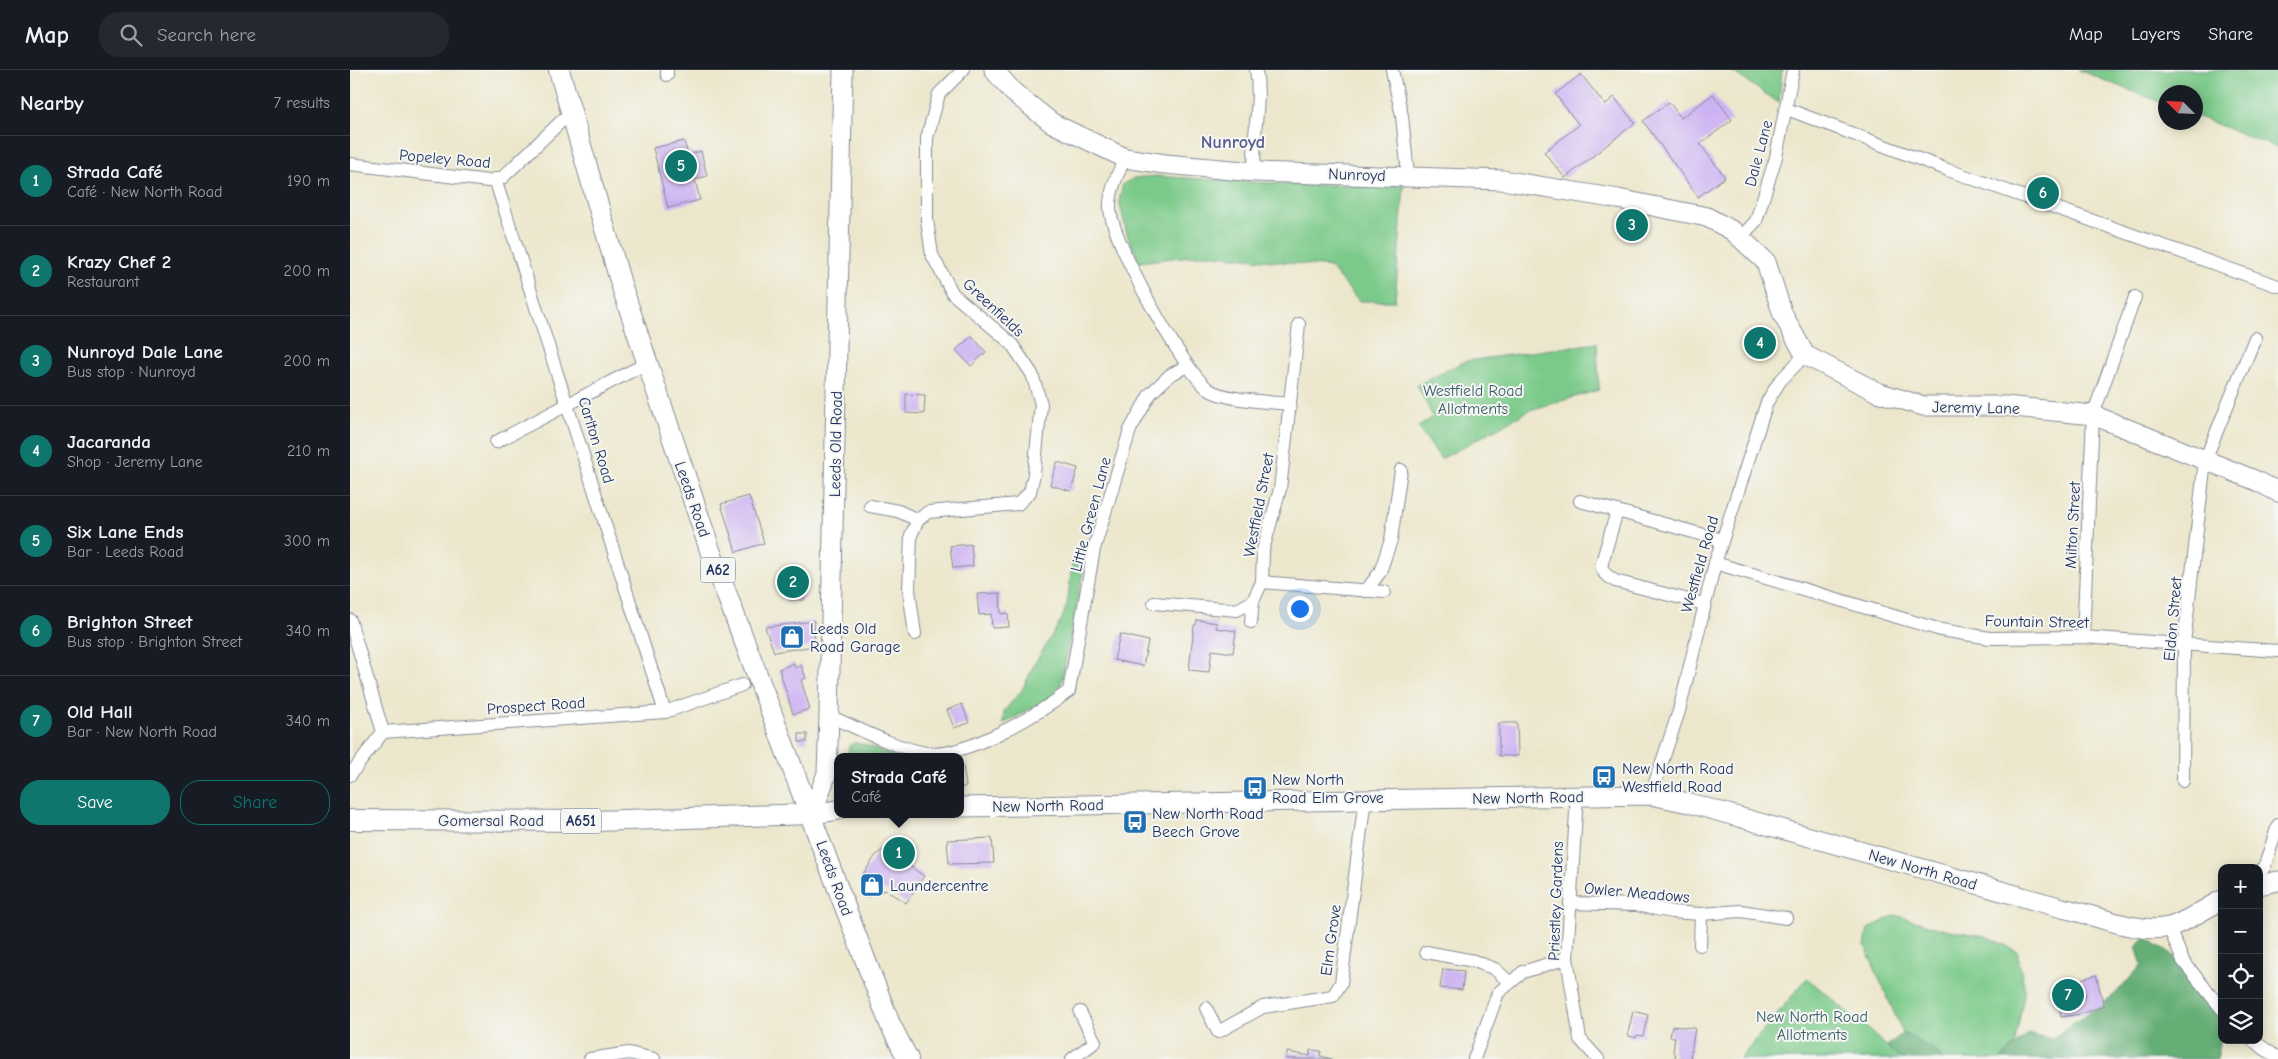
<!DOCTYPE html>
<meta charset="utf-8">
<style>
body{margin:0;font-family:"Comic Neue",sans-serif;background:#242831;color:#f1f3f6}
.controls{position:absolute;right:15px;bottom:15px;display:grid;overflow:hidden;border-radius:10px;box-shadow:0 2px 12px #0003}
.controls button{width:45px;height:45px;display:grid;place-items:center;padding:0;border:0;border-bottom:1px solid #363941;background:#171b24;color:#f1f3f6;font:25px sans-serif}
.compass{position:absolute;left:1808px;top:15px;width:45px;height:45px;border-radius:50%;background:#171b24;box-shadow:0 2px 12px #0003;rotate:294deg}
.you{position:absolute;left:949px;top:538px;width:18px;height:18px;margin:-12px;border:4px solid #fff;border-radius:50%;background:#1a73e8;box-shadow:0 0 0 8px #1a73e833}
.badge{display:grid;place-items:center;width:32px;height:32px;border-radius:50%;background:#0f766e;color:#fff;font-size:16px;font-weight:700}
.pin{position:absolute;translate:-50% -50%;border:2px solid #fff;box-shadow:0 1px 5px #0006}
.popup{position:absolute;left:484px;top:683px;width:130px;height:65px;box-sizing:border-box;display:grid;place-content:center;border-radius:10px;background:#171b24;filter:drop-shadow(0 1px 4px #0005);font-size:16px;white-space:nowrap;color:#9ea1a6}
.popup b{font-size:19px;color:#f1f3f6}
.popup::after{content:'';position:absolute;left:50%;top:100%;margin-left:-10px;border:10px solid transparent;border-top-color:#171b24}
.list{margin:0;padding:0;list-style:none}
h2{display:flex;justify-content:space-between;align-items:center;height:65px;margin:0;padding:0 20px;font-size:21px}
h2 small{font-size:16px;font-weight:400;color:#9ea1a6}
.list li{display:grid;grid-template-columns:32px 1fr auto;gap:15px;align-items:center;box-sizing:border-box;height:90px;padding:0 20px;border-top:1px solid #363941}
.list b{display:block;font-size:19px;white-space:nowrap}
.list p{margin:0;font-size:16px;white-space:nowrap;color:#9ea1a6}
.list em{font-size:16px;font-style:normal;color:#9ea1a6}
.actions{display:flex;gap:10px;padding:15px 20px}
.actions a{flex:1;padding:11px 0;border:1px solid #0f766e;border-radius:20px;text-align:center;font-size:18px;color:#0f766e}
.actions .main{background:#0f766e;color:#fff}
.icon{flex:none;width:28px;height:28px;fill:none;stroke:currentColor;stroke-width:2;stroke-linecap:round;stroke-linejoin:round}
.map{position:relative;flex:none;width:1928px;height:989px;overflow:hidden}
header{display:flex;align-items:center;gap:30px;box-sizing:border-box;height:70px;padding:0 25px;background:#171b24;border-bottom:1px solid #363941}
header strong{font-size:24px}
nav{display:flex;gap:28px;margin-inline-start:auto;font-size:18px}
.search{width:350px;height:45px;background:#242831;display:flex;align-items:center;gap:12px;box-sizing:border-box;padding:0 18px;border-radius:20px;color:#9ea1a6;font-size:19px}
main{display:flex}
aside{flex:1;background:#171b24}
.map>svg:first-child{display:block}
</style>
<header>
<strong>Map</strong>
<div class="search"><svg class="icon" aria-label="search" viewBox="0 0 24 24"><circle cx="10" cy="10" r="6"/><path d="M15 15l6 6"/></svg>Search here</div>
<nav><a>Map</a><a>Layers</a><a>Share</a></nav>
</header>
<main>
<aside>
<h2>Nearby<small>7 results</small></h2>
<ul class="list">
<li><span class="badge">1</span><div><b>Strada Café</b><p>Café · New North Road</p></div><em>190 m</em></li>
<li><span class="badge">2</span><div><b>Krazy Chef 2</b><p>Restaurant</p></div><em>200 m</em></li>
<li><span class="badge">3</span><div><b>Nunroyd Dale Lane</b><p>Bus stop · Nunroyd</p></div><em>200 m</em></li>
<li><span class="badge">4</span><div><b>Jacaranda</b><p>Shop · Jeremy Lane</p></div><em>210 m</em></li>
<li><span class="badge">5</span><div><b>Six Lane Ends</b><p>Bar · Leeds Road</p></div><em>300 m</em></li>
<li><span class="badge">6</span><div><b>Brighton Street</b><p>Bus stop · Brighton Street</p></div><em>340 m</em></li>
<li><span class="badge">7</span><div><b>Old Hall</b><p>Bar · New North Road</p></div><em>340 m</em></li>
</ul>
<div class="actions"><a class="main">Save</a><a>Share</a></div>
</aside>
<div class="map">
<svg width="1928" height="989" viewBox="0 0 1928 989">
<rect width="100%" height="100%" fill="#f6f6f2"/>
<filter id="ink" filterUnits="userSpaceOnUse"><feTurbulence type="fractalNoise" baseFrequency=".02" numOctaves="2"/><feDisplacementMap in="SourceGraphic" scale="10" xChannelSelector="R" yChannelSelector="G"/><feConvolveMatrix kernelMatrix="1 2 1 2 8 2 1 2 1" color-interpolation-filters="sRGB"/></filter>
<filter id="wash" filterUnits="userSpaceOnUse"><feTurbulence type="fractalNoise" baseFrequency=".0096" numOctaves="4" result="noise"/><feDisplacementMap in="SourceGraphic" scale="20" xChannelSelector="R" yChannelSelector="G"/><feGaussianBlur stdDeviation="1.12" result="paint"/><feColorMatrix in="noise" values="0 0 0 0 0 0 0 0 0 0 0 0 0 0 0 0 0 1.4 0 .05"/><feComposite in="paint" operator="in"/></filter>
<g filter="url(#wash)">
<rect width="100%" height="100%" fill="#ece7cc"/>
<g fill="#7cca8a" stroke="#4c7c74">
<path d="M1380,0H1432L1429,33Z"/>
<path d="M1728,0H1928V78L1846,46V22H1816L1815,34Z"/>
<path d="M805,106L950,115H1054L1045,231H1009L980,197L857,184L789,192L777,164L769,131L773,114L784,108Z"/>
<path d="M1247,273L1249,320L1180,340L1091,389L1068,357L1083,347L1067,315L1116,291Z"/>
<path d="M723,489L734,496L711,614L702,627L653,654L654,641L672,620L685,593L712,549L717,534Z"/>
<path d="M505,673L516,675L544,687H497L499,676Z"/>
<path d="M1545,845L1588,858L1635,866L1667,881L1675,920L1664,977L1651,989H1592L1584,980L1553,963L1515,876L1518,859Z"/>
<path d="M1457,908L1524,964L1550,989H1390Z"/>
</g>
<g fill="#65ae76" stroke="#406e6a">
<path d="M1796,868L1822,884L1853,932L1872,949V964L1867,989H1651L1678,963L1701,969L1764,925L1792,895L1786,877Z"/>
<path d="M1553,963L1584,980L1592,989H1550L1537,976Z"/>
</g>
<g id="blocks">
<g fill="#cdb2f2">
<path d="M1231,4L1255,35L1264,27L1285,53L1215,108L1194,82L1229,55L1205,24Z"/>
<path d="M1363,24L1382,50L1350,74L1375,107L1348,127L1293,51L1319,32L1331,48Z"/>
<path d="M334,71L338,85L351,81L357,106L345,110L350,130L318,138L303,78Z"/>
<path d="M1402,263L1423,271L1418,283L1397,275Z"/>
<path d="M622,266L636,282L621,296L606,280Z"/>
<path d="M556,324L575,325L574,344L556,343Z"/>
<path d="M707,392L728,398L721,421L700,415Z"/>
<path d="M399,426L414,473L386,482L371,434Z"/>
<path d="M621,474L623,496L603,498L600,476Z"/>
<path d="M430,505H456L454,530H440L441,519H430Z"/>
<path d="M650,523L651,544L658,543L659,557L642,558L641,544L629,545L627,524Z"/>
<path d="M847,550L867,553L866,558L886,561L883,583L862,580L859,602L839,600L844,555H846Z"/>
<path d="M464,551L465,576L424,582L415,557Z"/>
<path d="M770,564L798,571L793,596L764,590Z"/>
<path d="M444,593L445,598L451,595L456,608L451,610L460,639L443,644L429,599Z"/>
<path d="M612,634L619,653L604,658L597,640Z"/>
<path d="M1149,653H1167L1168,686H1149Z"/>
<rect x="449" y="664" width="8" height="8"/>
<path d="M613,696L616,716L610,718V697Z"/>
<path d="M642,768L644,793L599,794L597,770Z"/>
<path d="M542,773L563,787L558,795L574,806L556,833L535,820L517,827L510,809L526,785Z"/>
<path d="M1093,899L1114,901L1112,920L1090,918Z"/>
<path d="M1746,905L1754,936L1731,944L1711,947L1707,922L1727,919L1729,930L1736,927L1731,909Z"/>
<path d="M1283,941L1298,945L1293,966L1287,965L1286,968L1279,966L1278,963Z"/>
<path d="M1322,956L1345,958L1340,989H1324L1326,984L1323,982L1325,967H1320Z"/>
<path d="M960,980L971,981L970,986L982,989H936L937,982L960,986Z"/>
</g>
</g>
</g>
<g filter="url(#ink)">
<use href="#blocks" fill-opacity="0" stroke="#848b95" stroke-width="1"/>
<g fill="none" stroke-linecap="round" stroke-linejoin="round">
<defs>
<g id="street">
<path d="M317,0V5"/>
<path d="M1042,0L1052,46L1058,105"/>
<path d="M1437,39L1598,100L1928,216"/>
<path d="M775,88C768,103 759,122 760,139C762,171 832,299 858,319C873,330 920,332 940,334"/>
<path d="M0,94L138,111L152,108L221,42"/>
<path d="M905,102C901,68 912,34 906,0"/>
<path d="M145,109L315,642"/>
<path d="M1390,168L1406,151L1426,87L1443,0"/>
<path d="M146,372L297,293"/>
<path d="M1230,431L1267,441"/>
<path d="M520,436L548,441L568,450"/>
<path d="M1365,493L1591,560L1640,568L1733,567L1928,581"/>
<path d="M912,512L1034,522"/>
<path d="M1016,521L1030,502L1041,470L1051,400"/>
<path d="M804,533L887,540L903,531"/>
<path d="M1354,534L1265,511L1255,504L1251,496L1267,441L1372,470"/>
<path d="M0,550L33,662"/>
<path d="M901,552L903,531L912,512L913,480L930,419L949,254"/>
<path d="M565,564L559,520L561,465L568,450L578,442L668,434L680,422L684,404L691,334L682,304L661,273L603,224L582,185L577,150V68L589,24L613,0"/>
<path d="M1733,567L1743,345L1785,227"/>
<path d="M479,646C510,659 543,677 576,683C612,690 690,643 719,621L744,479L780,360L800,324L820,305L837,296"/>
<path d="M0,705L33,662L315,642L392,615"/>
<path d="M1833,711L1834,573L1855,390L1905,268"/>
<path d="M1301,725L1329,641L1365,493L1417,332L1430,311L1455,285"/>
<path d="M1227,726L1217,888L1230,969L1248,989"/>
<path d="M1909,802L1914,798L1928,755"/>
<path d="M1220,833L1286,835L1322,842L1351,844L1391,841L1436,848"/>
<path d="M1819,857L1833,891L1872,939"/>
<path d="M1350,875L1351,844"/>
<path d="M1076,882L1124,891L1145,899L1160,913"/>
<path d="M856,938L868,962L913,937L983,926L991,913L1015,729"/>
<path d="M1902,970L1928,988"/>
<path d="M240,989L279,983L304,989"/>
<path d="M722,989L745,972L730,942"/>
<path d="M1124,989L1148,923L1173,902L1217,888"/>
</g>
<g id="secondary">
<path d="M644,0L663,22L702,53L775,88L815,94L905,102L1152,110L1268,129L1357,147L1383,161L1416,192L1433,245L1455,285L1527,322L1573,336H1655L1743,345L1907,411L1928,422"/>
<path d="M610,737L1301,725L1339,733L1712,838C1743,844 1789,865 1819,857C1834,853 1858,837 1872,830"/>
<path d="M488,740L462,744L477,703L479,646L493,0"/>
<path d="M1909,815L1928,811"/>
</g>
<g id="primary">
<path d="M209,0L271,214L361,483L492,829L540,954L558,989"/>
<path d="M0,750L245,751L462,744"/>
</g>
</defs>
<use href="#street" stroke="#848b95" stroke-width="14"/>
<use href="#secondary" stroke="#848b95" stroke-width="21"/>
<use href="#primary" stroke="#848b95" stroke-width="22"/>
<use href="#street" stroke="#fff" stroke-width="12"/>
<use href="#secondary" stroke="#fff" stroke-width="19"/>
<use href="#primary" stroke="#fff" stroke-width="20"/>
</g>
</g>
<defs>
<symbol id="shop-square" viewBox="-11 -11 22 22"><rect x="-9" y="-9" width="18" height="18" rx="4" fill="#1f6fb2" stroke="#f6f6f2"/><path d="M-5-2.5h2.3a2.7 3.5 0 0 1 5.4 0H5L5.5 6h-11ZM-1.5-2.5h3a1.5 2.3 0 0 0-3 0Z" fill="#fff"/></symbol>
<symbol id="bus-square" viewBox="-11 -11 22 22"><rect x="-9" y="-9" width="18" height="18" rx="4" fill="#1f6fb2" stroke="#f6f6f2"/><path d="M-5-6H5V4H4V6H2V4H-2V6H-4V4H-5ZM-3.5-4V0h7V-4ZM-3.5 1.2v1.5H-2V1.2ZM2 1.2v1.5H3.5V1.2Z" fill="#fff"/></symbol>
</defs>
<g fill-rule="evenodd">
<use href="#shop-square" x="428" y="553" width="28" height="28"/>
<use href="#bus-square" x="1240" y="693" width="28" height="28"/>
<use href="#bus-square" x="891" y="704" width="28" height="28"/>
<use href="#bus-square" x="771" y="738" width="28" height="28"/>
<use href="#shop-square" x="508" y="801" width="28" height="28"/>
</g>
<g text-anchor="middle" stroke-width="4" stroke-linejoin="round" paint-order="stroke">
<g fill="#f6f6f2" stroke="#5d6b8a" stroke-width="1">
<rect x="350.5" y="487.5" width="35" height="25" rx="4"/>
<rect x="211" y="738.5" width="40" height="25" rx="4"/>
</g>
<g font-size="15" font-weight="bold" fill="#1b2f5e">
<text x="368" y="505">A62</text>
<text x="231" y="756">A651</text>
</g>
<g font-size="16" fill="#1b2f5e" stroke="#f6f6f2">
<text transform="translate(1408 83) rotate(-75)" y="6">Dale Lane</text>
<text transform="translate(95 88) rotate(5)" y="6">Popeley Road</text>
<text transform="translate(1007 104) rotate(2)" y="6">Nunroyd</text>
<text transform="translate(644 237) rotate(43)" y="6">Greenfields</text>
<text transform="translate(1626 337) rotate(1)" y="6">Jeremy Lane</text>
<text transform="translate(247 370) rotate(73)" y="6">Carlton Road</text>
<text transform="translate(485 374) rotate(-89)" y="6">Leeds Old Road</text>
<text transform="translate(343 429) rotate(71)" y="6">Leeds Road</text>
<text transform="translate(908 435) rotate(-79)" y="6">Westfield Street</text>
<text transform="translate(740 444) rotate(-75)" y="6">Little Green Lane</text>
<text transform="translate(1722 455) rotate(-87)" y="6">Milton Street</text>
<text transform="translate(1349 494) rotate(-74)" y="6">Westfield Road</text>
<text transform="translate(1822 549) rotate(-85)" y="6">Eldon Street</text>
<text transform="translate(1687 551) rotate(1)" y="6">Fountain Street</text>
<text transform="translate(186 635) rotate(-4)" y="6">Prospect Road</text>
<text transform="translate(1178 727) rotate(-1)" y="6">New North Road</text>
<text transform="translate(698 735) rotate(-1)" y="6">New North Road</text>
<text x="141" y="756">Gomersal Road</text>
<text transform="translate(1573 799) rotate(16)" y="6">New North Road</text>
<text transform="translate(485 808) rotate(70)" y="6">Leeds Road</text>
<text transform="translate(1287 822) rotate(5)" y="6">Owler Meadows</text>
<text transform="translate(1205 831) rotate(-88)" y="6">Priestley Gardens</text>
<text transform="translate(980 870) rotate(-82)" y="6">Elm Grove</text>
</g>
<g font-size="16" fill="#385e6b" stroke="#f6f6f2">
<text x="1123" y="326">Westfield Road<tspan x="1123" dy="18">Allotments</tspan></text>
<text x="1462" y="952">New North Road<tspan x="1462" dy="18">Allotments</tspan></text>
</g>
<g font-size="16" fill="#1b2f5e" stroke="#f6f6f2" text-anchor="start">
<text x="460" y="564">Leeds Old<tspan x="460" dy="18">Road Garage</tspan></text>
<text x="1272" y="704">New North Road<tspan x="1272" dy="18">Westfield Road</tspan></text>
<text x="922" y="715">New North<tspan x="922" dy="18">Road Elm Grove</tspan></text>
<text x="802" y="749">New North Road<tspan x="802" dy="18">Beech Grove</tspan></text>
<text x="540" y="821">Laundercentre</text>
</g>
<g font-size="18" font-weight="bold" fill="#595d92" stroke="#f6f6f2">
<text x="883" y="78">Nunroyd</text>
</g>
</g>
</svg>
<div class="controls">
<button>+</button>
<button>−</button>
<button><svg class="icon" aria-label="locate" viewBox="0 0 24 24"><circle cx="12" cy="12" r="6"/><path d="M12 2v4M12 18v4M2 12h4M18 12h4"/></svg></button>
<button><svg class="icon" aria-label="layers" viewBox="0 0 24 24"><path d="M12 4l9 5-9 5-9-5zM3 14l9 5 9-5"/></svg></button>
</div>
<svg class="compass" viewBox="-18 -18 36 36"><path d="M0-13l5 13h-10z" fill="#e53935"/><path d="M0 13l5-13h-10z" fill="#9ea1a6"/></svg>
<div class="you"></div>
<div class="pin badge" style="left:549px;top:783px">1</div>
<div class="popup"><b>Strada Café</b>Café</div>
<div class="pin badge" style="left:443px;top:512px">2</div>
<div class="pin badge" style="left:1282px;top:155px">3</div>
<div class="pin badge" style="left:1410px;top:273px">4</div>
<div class="pin badge" style="left:331px;top:96px">5</div>
<div class="pin badge" style="left:1693px;top:123px">6</div>
<div class="pin badge" style="left:1718px;top:925px">7</div>
</div>
</main>
